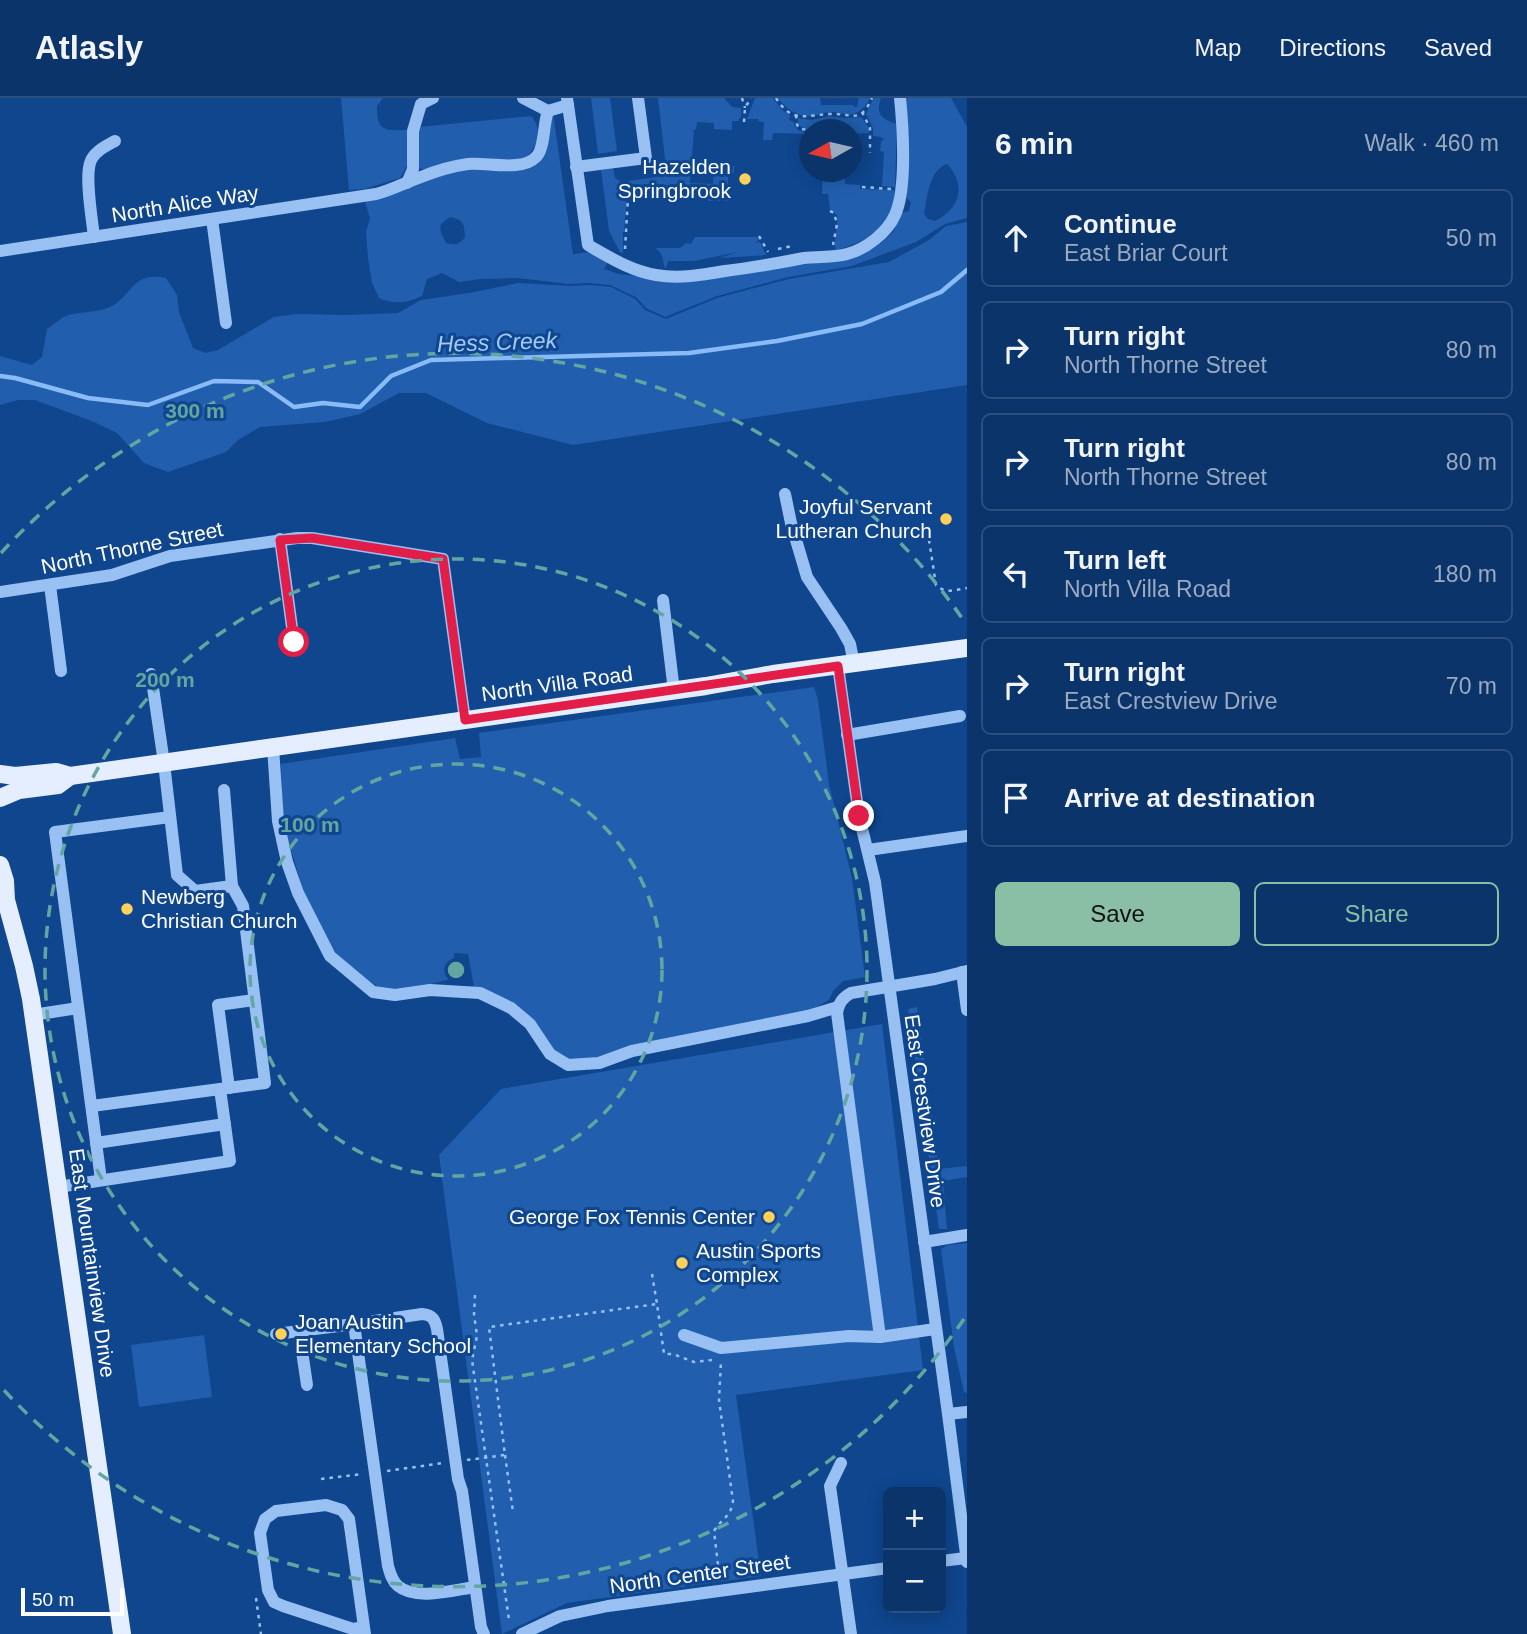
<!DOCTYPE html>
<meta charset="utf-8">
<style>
body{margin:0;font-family:Helvetica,sans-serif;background:#193f72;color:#f1f3f6}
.controls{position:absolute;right:21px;bottom:21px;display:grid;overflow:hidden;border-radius:10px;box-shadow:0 4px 18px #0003}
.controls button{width:63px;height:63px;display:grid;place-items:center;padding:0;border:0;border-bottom:2px solid #2b4f7e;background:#0b346a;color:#f1f3f6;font:35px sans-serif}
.compass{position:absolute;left:799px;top:21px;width:63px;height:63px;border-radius:50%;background:#0b346a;box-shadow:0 4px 18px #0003;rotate:262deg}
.scale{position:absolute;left:21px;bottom:18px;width:103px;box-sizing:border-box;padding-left:7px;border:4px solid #fff;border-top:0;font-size:19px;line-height:24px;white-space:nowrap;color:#fff;-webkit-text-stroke:5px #0f468e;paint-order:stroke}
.stop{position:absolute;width:21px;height:21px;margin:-16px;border:5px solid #e11d48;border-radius:50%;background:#fff}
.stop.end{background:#e11d48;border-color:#fff;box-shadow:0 2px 7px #0008}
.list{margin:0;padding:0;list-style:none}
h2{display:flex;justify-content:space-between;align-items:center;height:91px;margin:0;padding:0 28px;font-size:30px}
h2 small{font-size:23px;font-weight:400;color:#9aaac1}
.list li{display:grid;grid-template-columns:46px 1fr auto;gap:21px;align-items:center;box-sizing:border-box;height:98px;margin:0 14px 14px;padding:0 14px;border:2px solid #2b4f7e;border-radius:10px}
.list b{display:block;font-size:26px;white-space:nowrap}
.list p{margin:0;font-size:23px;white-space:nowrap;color:#9aaac1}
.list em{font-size:23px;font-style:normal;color:#9aaac1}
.actions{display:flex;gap:14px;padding:21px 28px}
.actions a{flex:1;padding:16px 0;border:2px solid #8abfa5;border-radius:10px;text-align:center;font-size:24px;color:#8abfa5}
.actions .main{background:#8abfa5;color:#111}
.icon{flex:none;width:38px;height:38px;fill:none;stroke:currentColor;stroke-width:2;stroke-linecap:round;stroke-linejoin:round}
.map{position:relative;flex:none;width:967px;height:1536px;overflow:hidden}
header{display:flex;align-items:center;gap:42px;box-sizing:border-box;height:98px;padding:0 35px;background:#0b346a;border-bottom:2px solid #2b4f7e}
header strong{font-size:33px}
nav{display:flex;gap:38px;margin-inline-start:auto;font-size:24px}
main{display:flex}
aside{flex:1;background:#0b346a}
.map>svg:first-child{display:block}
</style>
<header>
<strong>Atlasly</strong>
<nav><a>Map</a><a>Directions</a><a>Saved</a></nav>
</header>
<main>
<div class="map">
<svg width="967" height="1536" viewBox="0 0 967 1536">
<rect width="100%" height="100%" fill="#0f468e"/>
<g fill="#215fae" fill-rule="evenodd">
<path d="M341,0H383L377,8C376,33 385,33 407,32L409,64L400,80L364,91L349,92Z"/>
<path d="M591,0H610L617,53L598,56Z"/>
<path d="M658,0H724L732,9L741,10V20H739V23H732V32L714,31V25L697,24L696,31L694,32L690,85L713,86L714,67L734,68V75H728V103H708V99L653,97L652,95L629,96L627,98L624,134L621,135L623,136V155L620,154L609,133L601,72L613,70L615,80L621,84L670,77L674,74L675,69L665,61Z"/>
<path d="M755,0H773L782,12L790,17L789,22L794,24V27L798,32L809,36L773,35L772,42H763L764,24L758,23V21H747Z"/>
<path d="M778,0H820L821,7H854V9H857L859,0H870C865,10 856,19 844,16C840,15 837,14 833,14C825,14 819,17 811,18C798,19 786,11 778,0Z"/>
<path d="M874,0H881C875,17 882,21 897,26L895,89L882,88L884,54L880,53L881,44L884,41L881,39L873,38V30L866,16Z"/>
<path d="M905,0H951L967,29V120L945,126L916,144L852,168L788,179L717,198L665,219L646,210L636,199L610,187L588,185L569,186L518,180L480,181L459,184L442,175L427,181L422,198C407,205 393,207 379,200L372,185L368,160L366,134L370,120L365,104C402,90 440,72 480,71C502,71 525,80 542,61C554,48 543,29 553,15L573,156L589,154L608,164L604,171L619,176L687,183L851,160L880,146L893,134L902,115L909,113L911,104L905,99ZM947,66C967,87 960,111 935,123L928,121L924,116C927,100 929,72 947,66ZM450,119C464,122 464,125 465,139C460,146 455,148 446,145C443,139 439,133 441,126Z"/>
<path d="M531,18C544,32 537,51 524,61L426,72C424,71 422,72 420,70C415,65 418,37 419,29Z"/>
<path d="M829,18L846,20L861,19L869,30V35L852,36V32L805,31L798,27V20L811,22Z"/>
<path d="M823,74H845V86L860,87V91L894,92C897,127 865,145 836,152C833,140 839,129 837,117L830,112L828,96H822Z"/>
<path d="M967,124V287L573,347L487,325L426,295H399L360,316L325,324L260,329L238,342L226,354L168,374L144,365L117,335L94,324L35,302H18L0,307V258L32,267L42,259L47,231C53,227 59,221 66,218C78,213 94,216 110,209C134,197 131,173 166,180L177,197L179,214L193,250L205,255L218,252L274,219L296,216L347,217L398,215L421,202L469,195L518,185L570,188L589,187L611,189L635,201L645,212L666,221L717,200L789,181L889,164L929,142L946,128Z"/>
<path d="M695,139H757L759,141L756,145L760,144L766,157L720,160L738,154L694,163H668L666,170H665C662,161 664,156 655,150H680L686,145L691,146Z"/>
<path d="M814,589L818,602L829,686L852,780L865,879L843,883L833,893L829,902L806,915L598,961L574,963L553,955L531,922L474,889L468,856L454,855V880L427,887L383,892L342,866L307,805L283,725L281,666L455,640L460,661L481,659L479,635Z"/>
<path d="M917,909L939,1071L967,1068V1079L943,1083L947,1131H939L908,911Z"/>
<path d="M882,926L923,1272L736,1297L761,1478L567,1505L502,1536L439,1057L501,991Z"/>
<path d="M967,1145V1295L964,1294L954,1249L941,1151L948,1147Z"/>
<path d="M204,1237L212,1299L139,1309L131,1247Z"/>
</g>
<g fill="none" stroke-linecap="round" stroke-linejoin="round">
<path stroke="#89bbf7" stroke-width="4.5" d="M0,278L15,280L88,300L148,307L214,283L258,284L294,309L323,305L360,309L391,278L431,262L689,255L777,243L862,226L941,194L967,172"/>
<g stroke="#98c0f3" stroke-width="2.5" stroke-dasharray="3.5 5" stroke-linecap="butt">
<path d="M742,0L745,10"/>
<path d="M776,0C792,26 806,17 830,16C852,15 860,27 872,0"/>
<path d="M862,14L870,30V55"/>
<path d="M796,17L797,27L800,31L810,32"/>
<path d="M744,24L745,10L751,0"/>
<path d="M862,89L891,91"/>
<path d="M830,113L834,115L837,126L833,147"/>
<path d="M759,138L768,154"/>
<path d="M625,151L628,100L632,96L651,97V98"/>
<path d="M778,151L792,148"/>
<path d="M929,442L936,487C945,496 956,492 967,490"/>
<path d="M652,1176L657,1206"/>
<path d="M475,1197L474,1216L477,1238L472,1262L509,1522"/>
<path d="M505,1357L513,1414"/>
<path d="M467,1362L505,1357L489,1229L657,1206L664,1256H673L694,1264L712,1262"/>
<path d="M387,1373L443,1365"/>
<path d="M321,1381L363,1376"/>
<path d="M719,1475L714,1433C722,1420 731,1419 733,1403L719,1302L721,1263"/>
<path d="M256,1500L261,1536"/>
</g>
<g stroke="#98c0f3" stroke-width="12">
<path d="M523,0L548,13"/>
<path d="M567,0L588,147C609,159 631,173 656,177C679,181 702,177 725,173C751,170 778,165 804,160C818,158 833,160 847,156C866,151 887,135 895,117C907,91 903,29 900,0"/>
<path d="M576,69L646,60L638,0"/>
<path d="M407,85L413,71V33L421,6L433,0"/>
<path d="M212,121L226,225"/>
<path d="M94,139C92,121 85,81 90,65C93,54 106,48 115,43"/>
<path d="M0,153L376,96C392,92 406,84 421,79C436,73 453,68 468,66C487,64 522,74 536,59C545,51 543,26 548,13L568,7"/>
<path d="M785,396L791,425L807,479L841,530L850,546L854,566"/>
<path d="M280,441L294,544"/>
<path d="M50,487L61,573"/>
<path d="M0,494L112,477L170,458L297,440H312L443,461L465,622"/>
<path d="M663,502L674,593"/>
<path d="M838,568L859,718L875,784L948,1316L967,1464"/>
<path d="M847,637L960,618"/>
<path d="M273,649L278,723L287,764L298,795L330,858L373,894L395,897L430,892L480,895L511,910L530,926L550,956L568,967L599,965L632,953L808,918L838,909"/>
<path d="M224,692L232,788"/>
<path d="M868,752L967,738"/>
<path d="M962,874L967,912"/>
<path d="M33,917L78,910"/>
<path d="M229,990L218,907L254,902"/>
<path d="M92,1008L220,991"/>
<path d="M96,1045L225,1026"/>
<path d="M101,1082L55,734L170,719"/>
<path d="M58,1089L230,1063L220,991L265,985L243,808L232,788L195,793L177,777L164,665L151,576"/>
<path d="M924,1144L967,1137"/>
<path d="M299,1233L307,1287"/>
<path d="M276,1236L354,1226"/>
<path d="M684,1237L721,1250L849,1238L880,1239L935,1231"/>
<path d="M880,1239L837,915C839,905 842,900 851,895L935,881L967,873"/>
<path d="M948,1316L967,1314"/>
<path d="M841,1365L830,1388L851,1536"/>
<path d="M941,1463L966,1460"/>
<path d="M475,1489C454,1492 416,1503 398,1488C392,1483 390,1475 388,1468L354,1226L422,1216C433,1217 435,1222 437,1231L458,1381L462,1393L481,1529L484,1536"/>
<path d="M364,1529L353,1531L283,1508L274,1504L268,1492L260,1435L265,1421L276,1413L326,1407L342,1412L349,1421L364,1529L365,1536"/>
<path d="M522,1536L560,1518L608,1508L888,1470"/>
</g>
<g stroke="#e4eeff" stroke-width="18">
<path d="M0,676L15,678L56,674L70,678L706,588L773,576L967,550"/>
<path d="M0,700L19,692L58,687L70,678"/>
<path d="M0,767L5,783L6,802L24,868L31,901L122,1536"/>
</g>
</g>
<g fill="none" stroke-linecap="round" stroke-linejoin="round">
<path stroke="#e11d48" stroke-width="9" d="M294,544L280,442L312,440L443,461L465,622L838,568L859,718"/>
</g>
<g fill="none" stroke="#63a6a1" stroke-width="3.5" stroke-dasharray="12 9">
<circle cx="456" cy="872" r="206"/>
<circle cx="456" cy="872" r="411"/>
<path d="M964 1221A617 617 0 0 1 1 1289M1 455A617 617 0 0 1 964 523"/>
</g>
<g fill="#ffd15a" stroke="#0f468e" stroke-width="2.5">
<circle cx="745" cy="81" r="7"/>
<circle cx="946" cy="421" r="7"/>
<circle cx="127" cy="811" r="7"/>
<circle cx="769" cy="1119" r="7"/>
<circle cx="682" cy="1165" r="7"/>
<circle cx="281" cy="1236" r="7"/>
</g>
<g text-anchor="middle" stroke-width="6" stroke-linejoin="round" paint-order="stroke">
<g font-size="21" fill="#fff" stroke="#0f468e" text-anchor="end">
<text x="731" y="76">Hazelden<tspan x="731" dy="24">Springbrook</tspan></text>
<text x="932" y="416">Joyful Servant<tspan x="932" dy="24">Lutheran Church</tspan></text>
<text x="141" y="806" text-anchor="start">Newberg<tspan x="141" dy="24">Christian Church</tspan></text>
<text x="755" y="1126">George Fox Tennis Center</text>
<text x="696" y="1160" text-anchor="start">Austin Sports<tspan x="696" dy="24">Complex</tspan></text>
<text x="295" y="1231" text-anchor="start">Joan Austin<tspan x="295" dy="24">Elementary School</tspan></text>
</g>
<g font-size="21" fill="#fff" stroke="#0f468e">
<text transform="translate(185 106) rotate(-9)" y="7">North Alice Way</text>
<text transform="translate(132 450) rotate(-12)" y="7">North Thorne Street</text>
<text transform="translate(557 586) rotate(-8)" y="7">North Villa Road</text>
<text transform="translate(925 1013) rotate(82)" y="7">East Crestview Drive</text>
<text transform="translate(92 1165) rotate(82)" y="7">East Mountainview Drive</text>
<text transform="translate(700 1476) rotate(-8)" y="7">North Center Street</text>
</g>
<g font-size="23" font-style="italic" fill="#a4cafa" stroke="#0f468e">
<text transform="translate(497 244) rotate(-2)" y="8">Hess Creek</text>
</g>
</g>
<circle cx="456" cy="872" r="10" fill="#63a6a1" stroke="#0f468e" stroke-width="3.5"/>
<g font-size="21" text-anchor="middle" font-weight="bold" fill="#63a6a1" stroke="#0f468e" stroke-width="6" stroke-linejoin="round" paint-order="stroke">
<text x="195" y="320">300 m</text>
<text x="165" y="589">200 m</text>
<text x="310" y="734">100 m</text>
</g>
</svg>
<div class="controls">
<button>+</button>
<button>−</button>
</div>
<svg class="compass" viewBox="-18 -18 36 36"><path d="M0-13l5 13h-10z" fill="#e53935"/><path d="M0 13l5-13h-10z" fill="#9aaac1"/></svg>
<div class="scale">50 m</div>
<div class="stop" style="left:294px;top:544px"></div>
<div class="stop end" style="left:859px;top:718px"></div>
</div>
<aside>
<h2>6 min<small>Walk · 460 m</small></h2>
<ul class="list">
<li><svg class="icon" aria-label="ahead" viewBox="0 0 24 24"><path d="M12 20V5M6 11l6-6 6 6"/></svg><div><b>Continue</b><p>East Briar Court</p></div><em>50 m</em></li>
<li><svg class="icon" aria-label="right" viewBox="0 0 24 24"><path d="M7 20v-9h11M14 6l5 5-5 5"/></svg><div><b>Turn right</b><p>North Thorne Street</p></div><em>80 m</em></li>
<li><svg class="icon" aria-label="right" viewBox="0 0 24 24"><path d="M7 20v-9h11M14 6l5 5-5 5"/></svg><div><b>Turn right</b><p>North Thorne Street</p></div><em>80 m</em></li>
<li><svg class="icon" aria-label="left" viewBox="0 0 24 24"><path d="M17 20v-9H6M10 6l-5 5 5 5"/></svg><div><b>Turn left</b><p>North Villa Road</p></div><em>180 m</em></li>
<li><svg class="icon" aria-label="right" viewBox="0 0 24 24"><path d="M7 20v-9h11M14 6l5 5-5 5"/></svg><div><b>Turn right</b><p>East Crestview Drive</p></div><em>70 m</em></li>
<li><svg class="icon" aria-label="arrive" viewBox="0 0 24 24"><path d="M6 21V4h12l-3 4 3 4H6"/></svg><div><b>Arrive at destination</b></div></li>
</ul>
<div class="actions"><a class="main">Save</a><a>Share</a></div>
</aside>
</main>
